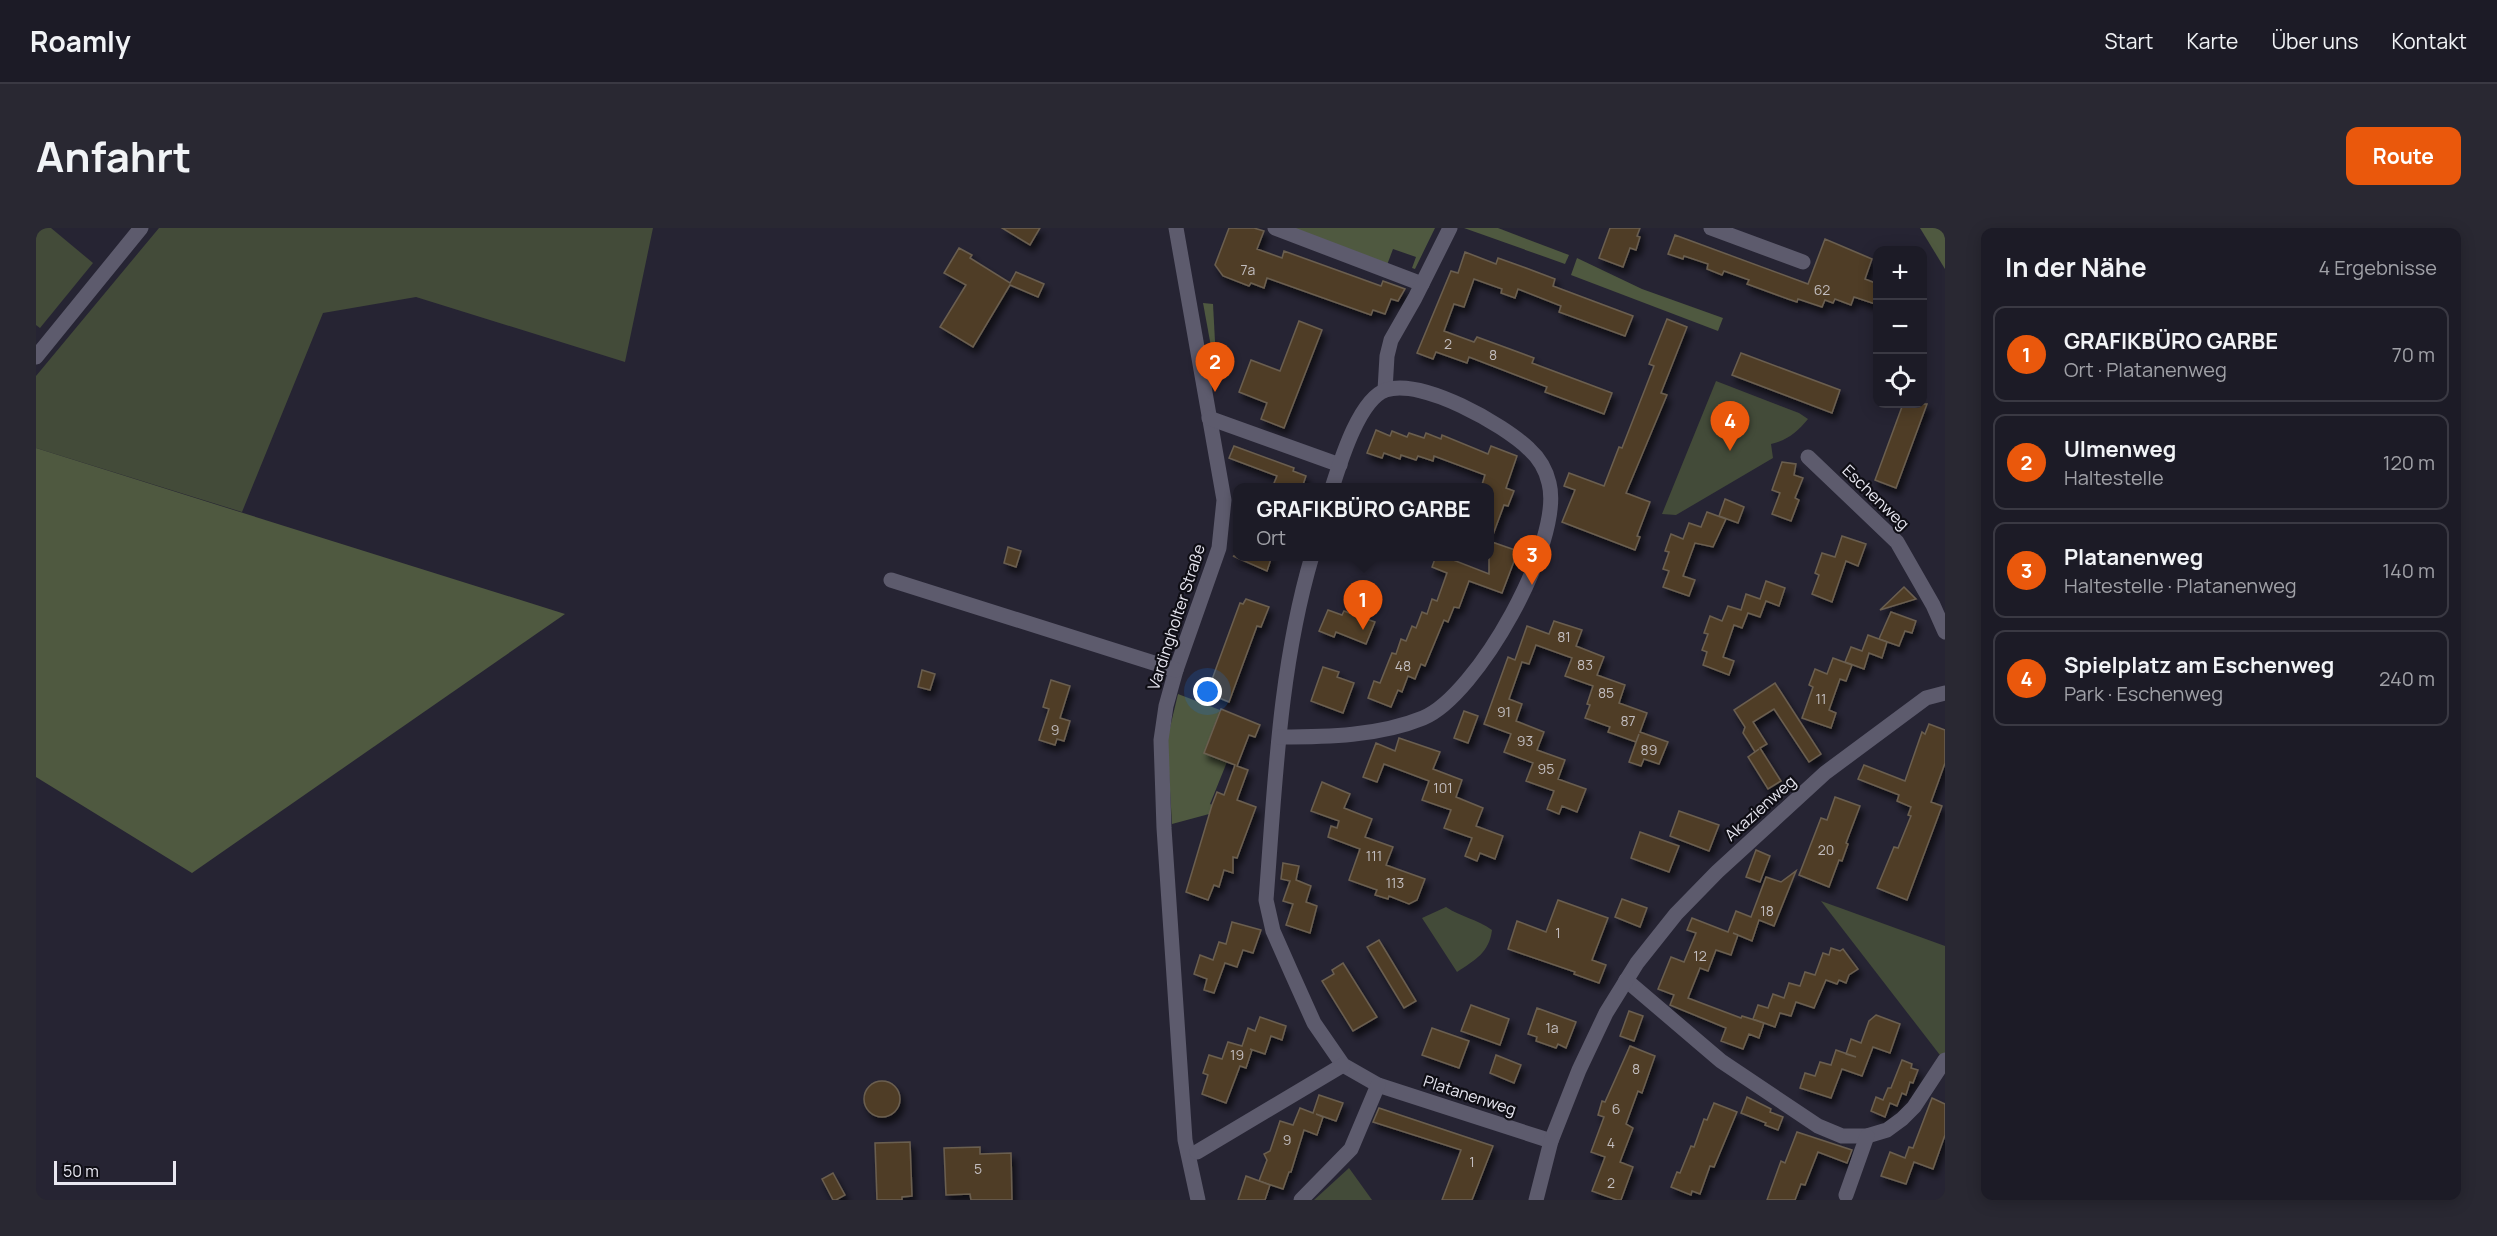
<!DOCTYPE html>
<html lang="de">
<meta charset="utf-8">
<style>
body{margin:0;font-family:Manrope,sans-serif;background:#292832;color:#f1f3f6}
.controls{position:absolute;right:18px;top:18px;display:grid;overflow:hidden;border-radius:12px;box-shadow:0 3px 15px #0003}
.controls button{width:54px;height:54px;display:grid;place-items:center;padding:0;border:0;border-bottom:2px solid #3a3943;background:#1c1b26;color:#f1f3f6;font:30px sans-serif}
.scale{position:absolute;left:18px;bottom:15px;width:122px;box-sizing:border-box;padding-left:6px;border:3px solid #e8e7f1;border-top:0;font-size:16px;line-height:21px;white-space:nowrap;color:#e8e7f1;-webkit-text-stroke:4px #0f0e15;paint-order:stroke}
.you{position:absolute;left:1172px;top:464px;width:21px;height:21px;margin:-15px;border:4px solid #fff;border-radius:50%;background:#1a73e8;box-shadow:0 0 0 9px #1a73e833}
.badge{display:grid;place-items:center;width:39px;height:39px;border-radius:50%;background:#ea580c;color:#fff;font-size:20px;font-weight:700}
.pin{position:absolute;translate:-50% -50px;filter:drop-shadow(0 2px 3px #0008)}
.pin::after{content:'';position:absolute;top:32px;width:21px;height:18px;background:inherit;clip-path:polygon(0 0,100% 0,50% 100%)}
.popup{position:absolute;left:1197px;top:255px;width:261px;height:78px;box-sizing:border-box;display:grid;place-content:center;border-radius:12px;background:#1c1b26;filter:drop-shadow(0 2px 4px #0005);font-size:20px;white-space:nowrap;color:#a0a1a7}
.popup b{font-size:22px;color:#f1f3f6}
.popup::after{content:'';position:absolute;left:50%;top:100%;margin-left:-12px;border:12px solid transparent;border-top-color:#1c1b26}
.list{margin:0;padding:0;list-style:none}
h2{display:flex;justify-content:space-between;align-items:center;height:78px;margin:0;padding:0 24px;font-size:26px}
h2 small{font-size:20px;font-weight:400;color:#a0a1a7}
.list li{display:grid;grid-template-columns:39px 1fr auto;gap:18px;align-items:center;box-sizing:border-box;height:96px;margin:0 12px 12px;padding:0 12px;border:2px solid #3a3943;border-radius:12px}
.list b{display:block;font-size:22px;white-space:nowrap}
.list p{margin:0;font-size:20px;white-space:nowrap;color:#a0a1a7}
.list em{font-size:20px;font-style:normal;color:#a0a1a7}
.icon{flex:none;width:33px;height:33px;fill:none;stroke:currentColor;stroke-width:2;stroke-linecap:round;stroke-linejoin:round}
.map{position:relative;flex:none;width:1909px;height:972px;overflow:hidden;border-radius:12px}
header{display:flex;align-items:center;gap:36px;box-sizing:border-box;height:84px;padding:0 30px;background:#1c1b26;border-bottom:2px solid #3a3943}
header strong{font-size:28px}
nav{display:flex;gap:33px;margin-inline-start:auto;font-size:21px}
.intro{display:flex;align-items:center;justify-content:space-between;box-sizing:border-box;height:144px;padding:0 36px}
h1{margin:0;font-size:42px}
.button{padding:15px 27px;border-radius:12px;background:#ea580c;color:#fff;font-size:21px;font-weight:700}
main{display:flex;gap:36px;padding:0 36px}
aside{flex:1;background:#1c1b26;border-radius:12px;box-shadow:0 3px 15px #0003}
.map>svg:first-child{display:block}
</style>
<header>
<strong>Roamly</strong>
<nav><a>Start</a><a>Karte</a><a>Über uns</a><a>Kontakt</a></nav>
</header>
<div class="intro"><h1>Anfahrt</h1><a class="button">Route</a></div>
<main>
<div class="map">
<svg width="1909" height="972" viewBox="0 0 1909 972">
<defs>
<filter id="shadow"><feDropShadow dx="3.5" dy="6" stdDeviation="3" flood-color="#0009"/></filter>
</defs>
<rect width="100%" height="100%" fill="#262433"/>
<g fill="#434b39">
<path d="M0,0H15L57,35L4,100L0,97Z"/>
<path d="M123,0H617L589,134L380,69L287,85L206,284L0,220V148Z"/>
<path d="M1680,153L1763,185L1772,191C1761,204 1752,212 1735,216L1737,230L1640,287L1626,286Z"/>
<path d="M1785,673L1909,718V826L1907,831Z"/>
<path d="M1410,679C1425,689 1441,691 1456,702C1453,725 1439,732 1421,744L1386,690Z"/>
<path d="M1313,940L1336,972H1278Z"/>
</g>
<g fill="#4f5940">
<path d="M1252,0H1399L1379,41L1376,40L1380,29L1357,21L1351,37Z"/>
<path d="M1428,0H1462L1533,27L1529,36Z"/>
<path d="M1884,0H1909V41Z"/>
<path d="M1541,30L1606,61L1687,90L1682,103L1535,47Z"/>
<path d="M1167,75L1177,76L1181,151Z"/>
<path d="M0,220L529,386L156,645L0,549Z"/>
<path d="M1142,466L1184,482L1168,525L1191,534L1174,576L1188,582L1136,596L1131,512Z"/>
</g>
<g fill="#503e28" stroke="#6b5f50" stroke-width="1.5" filter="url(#shadow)">
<path d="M966,0H1004L994,17Z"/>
<path d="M1193,0H1218L1228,3L1221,21L1246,30L1248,23L1345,58L1347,53L1369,61L1362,73L1355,71L1349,86L1337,82L1335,87L1231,50L1228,60L1215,55L1213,58L1187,48L1179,37Z"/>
<path d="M1574,0H1604L1601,8L1604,9L1600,22L1594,20L1587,39L1563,30Z"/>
<path d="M1639,7L1772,56L1789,11L1836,31L1829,51L1842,56V77L1818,69L1815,77L1799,71L1797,75L1789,72L1786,79L1762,71L1761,74L1752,71L1711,56L1713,52L1688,43L1686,47L1671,41L1672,36L1648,28L1647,31L1632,26Z"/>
<path d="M923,20L936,27L934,30L974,55L980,44L1008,56L1002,69L974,57L937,119L904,99L930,57L908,45Z"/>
<path d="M1429,24L1460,36L1462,30L1490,40L1519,51L1517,58L1597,88L1589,108L1523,84L1525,78L1482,61L1479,70L1465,65L1466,61L1438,51L1428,79L1418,76L1408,103L1438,114L1441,109L1482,124L1498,130L1496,135L1576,165L1568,186L1509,164L1511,159L1433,129L1431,135L1400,124L1397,131L1381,125L1415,43L1422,45Z"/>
<path d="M1631,91L1651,99L1625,165L1631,167L1590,265L1614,274L1601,308L1604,309L1599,322L1526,294L1539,262L1528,258L1533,245L1568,258L1583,219L1586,220L1618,138L1613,136Z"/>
<path d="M1263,93L1286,102L1248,200L1225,191L1231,175L1203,164L1215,132L1244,143Z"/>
<path d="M1705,125L1804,162L1796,185L1696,147Z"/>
<path d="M1867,176H1891L1860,260L1839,252Z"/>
<path d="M1340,202L1354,208L1356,203L1371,209L1373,205L1388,210L1390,205L1405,211L1406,207L1452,226L1455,218L1481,228L1470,260L1478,263L1472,278L1468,277L1455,312L1453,260H1445L1449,247L1398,228L1397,233L1382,228L1380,232L1365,227L1364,231L1348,225L1346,230L1331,225Z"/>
<path d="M1198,218L1258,240L1257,243L1270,248L1266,260H1236L1241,248L1193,230Z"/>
<path d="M1746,234L1760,236L1758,247L1767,250L1759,270L1763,272L1755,293L1736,286L1744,265L1736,262Z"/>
<path d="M1689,271L1708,279L1702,295L1683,288Z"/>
<path d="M1671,284L1690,291L1677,319L1659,315L1647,348L1659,352L1653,368L1627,359L1633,343L1627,341L1633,324L1629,323L1635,306L1647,311L1653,295L1665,299Z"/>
<path d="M1806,308L1830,316L1822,338L1810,333L1796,374L1776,366L1783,347L1779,345L1786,325L1799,329Z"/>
<path d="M1453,313L1482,323L1466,365L1433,353L1423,380L1418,379L1412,394L1408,392L1389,438L1385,436L1379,451L1372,448L1366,464L1362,462L1355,479L1332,470L1338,453L1344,455L1356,425L1360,426L1365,411L1370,413L1376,398L1380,400L1386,384L1391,386L1396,371L1401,373L1411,345L1396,339L1400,328H1407L1453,346Z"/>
<path d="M972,319L985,323L980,339L968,335Z"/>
<path d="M1197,328H1236L1231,343Z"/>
<path d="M1730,353L1749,360L1743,378L1730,373L1724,389L1712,385L1706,400L1698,397L1687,429L1698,433L1693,447L1667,437L1671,424L1666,422L1672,406L1668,405L1674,388L1686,393L1692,378L1705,382L1710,366L1724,371Z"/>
<path d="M1868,359L1880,371L1844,382Z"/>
<path d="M1210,371L1233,379L1225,399L1221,398L1193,474L1171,465L1204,375L1207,376Z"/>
<path d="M1292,382L1306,387L1308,383L1339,394L1330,416L1300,404L1298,409L1283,403Z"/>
<path d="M1855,384L1880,393L1876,405L1869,403L1863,418L1843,411Z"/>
<path d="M1518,393L1546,402L1540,418L1568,429L1561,447L1589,457L1583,475L1611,485L1604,504L1632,514L1623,536L1608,531L1605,538L1593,534L1603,506L1600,514L1572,504L1574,499L1549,490L1554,477L1551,476L1557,458L1529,448L1536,430L1500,417L1493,436L1486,434L1473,471L1486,476L1480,493L1508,504L1501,522L1529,532L1522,551L1550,561L1541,584L1526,578L1523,586L1511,581L1518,563L1490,553L1497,535L1468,524L1475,506L1448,496L1472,429L1479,432L1491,398L1513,406Z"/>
<path d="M1832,407L1851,414L1846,430L1833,425L1828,441L1809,434L1815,419L1826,423Z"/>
<path d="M1797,430L1816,437L1810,453L1804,451L1793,482L1800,485L1795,500L1766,490L1777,459L1773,457L1779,441L1791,446Z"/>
<path d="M1287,439L1303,444L1301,449L1318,455L1307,485L1275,473Z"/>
<path d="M886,442L899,446L894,462L882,459Z"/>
<path d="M1015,452L1034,458L1024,490L1034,493L1028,513L1021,511L1019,517L1003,512L1013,481L1007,479Z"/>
<path d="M1739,455L1785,526L1773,534L1738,481L1717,494L1731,516L1724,520L1745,553L1732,561L1712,529L1723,521L1719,524L1713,514L1707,505L1709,499L1698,482Z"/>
<path d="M1185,481L1224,497L1219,509L1213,507L1201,538L1212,542L1201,572L1220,579L1201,630L1197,629V645L1188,642L1183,659L1178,657L1172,672L1150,664L1176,577L1181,564L1188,567L1199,537L1168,525Z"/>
<path d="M1428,483L1442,488L1432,515L1418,510Z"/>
<path d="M1893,496L1909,502V535L1895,574L1906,578L1871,672L1841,660L1858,619L1862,620L1875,588L1872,587L1875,579L1861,573L1863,567L1822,551L1828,537L1869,553L1886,504L1889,506Z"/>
<path d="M1363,510L1404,524L1397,541L1426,552L1420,569L1447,580L1440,598L1467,608L1459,631L1444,625L1441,633L1429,628L1436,610L1408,600L1415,582L1386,572L1393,553L1348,536L1341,554L1327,549L1340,515L1359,523Z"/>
<path d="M1286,554L1314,566L1308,580L1336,591L1329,609L1357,619L1350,637L1389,651L1381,672L1373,676L1353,668L1352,671L1339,667L1341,662L1313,652L1324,621L1292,609L1295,598L1301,600L1303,593L1275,583Z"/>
<path d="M1799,569L1824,578L1810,615L1812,616L1806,633L1803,632L1793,659L1763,647L1785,590L1791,592Z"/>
<path d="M1643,583L1683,597L1673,623L1634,608Z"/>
<path d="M1604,604L1643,618L1633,644L1595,630Z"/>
<path d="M1720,622L1734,628L1724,654L1710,649Z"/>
<path d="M1247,635L1263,638L1260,652L1275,658L1270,674L1281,678L1274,705L1250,697L1257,676L1247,673L1254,653L1245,651Z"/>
<path d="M1760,643L1738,698L1723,692L1716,713L1697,705L1702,707L1695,727L1680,722L1672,743L1664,740L1652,770L1705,790L1706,788L1728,795L1723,810L1713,806L1707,821L1685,813L1690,800L1634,777L1638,767L1622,761L1635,729L1648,734L1660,705L1651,702L1656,690L1692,704L1700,683L1715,689L1730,649L1745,654Z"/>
<path d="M1586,671L1611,680L1604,699L1579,689Z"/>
<path d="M1522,672L1572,690L1556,732L1570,737L1563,755L1538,746L1539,744L1472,721L1481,693L1510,704Z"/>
<path d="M1196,694L1225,702L1217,725L1207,722L1201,739L1189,735L1178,765L1168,762L1171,751L1158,746L1164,727L1177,732L1183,714L1190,716Z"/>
<path d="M1343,712L1380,773L1368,780L1331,719Z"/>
<path d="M1795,720L1804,723L1807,721L1822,741L1813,747L1810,755L1803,752L1801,756L1790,752L1778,780L1760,774L1755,788L1744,785L1739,799L1717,791L1722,777L1732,780L1737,766L1748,770L1753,755L1764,758L1769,744L1779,747L1787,725L1793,727Z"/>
<path d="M1307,735L1341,789L1317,803L1286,753L1298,746L1296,742Z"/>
<path d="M1435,777L1473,791L1464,817L1425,803Z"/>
<path d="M1501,780L1540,794L1530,820L1522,816L1520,820L1500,813L1501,809L1492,806Z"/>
<path d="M1593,783L1607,788L1598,813L1584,808Z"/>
<path d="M1840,787L1864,796L1854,825L1837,819L1826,848L1806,841L1795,870L1764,860L1769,845L1779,848L1784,834L1795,837L1800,822L1820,829L1810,826L1815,811L1825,815L1833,793Z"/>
<path d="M1224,789L1250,798L1246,812L1235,808L1229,826L1214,821L1216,822L1210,840L1204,838L1190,875L1166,866L1172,847L1167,845L1173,827L1186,831L1192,814L1206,818L1212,800L1219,803Z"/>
<path d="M1396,800L1433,813L1423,840L1386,827Z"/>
<path d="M1594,818L1619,828L1606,865L1602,863L1590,896L1597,900L1584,934L1597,939L1585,972H1581L1556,963L1569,929L1555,924L1568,889L1562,887L1566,873L1569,874Z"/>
<path d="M1460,827L1485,837L1478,855L1454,845Z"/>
<path d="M1866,832L1876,836L1875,840L1882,842L1877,855L1874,854L1870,867L1866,865L1861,878L1854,875L1849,889L1835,883L1840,869L1847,872L1852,860H1855Z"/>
<circle cx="846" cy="871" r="18"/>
<path d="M1283,867L1307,875L1300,893L1280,886L1287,889L1281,907L1268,902L1255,944H1253L1247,961L1223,953L1231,932L1228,926L1234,923L1244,893L1257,897L1264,880L1277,885Z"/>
<path d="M1711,869L1735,881L1734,884L1747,889L1742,902L1729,897L1730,895L1705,885Z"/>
<path d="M1896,870L1909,876V907L1897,941L1878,934L1870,956L1845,948L1854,924L1869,930L1873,919L1877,920Z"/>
<path d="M1678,875L1701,884L1678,939L1674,938L1664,966L1656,963L1655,967L1635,959L1641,944L1644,945L1655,918L1658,919L1668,891L1671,892Z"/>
<path d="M1343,880L1457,918L1436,972H1406L1425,922L1337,894Z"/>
<path d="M1761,904L1816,922L1811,935L1782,924L1769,957L1765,956L1759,972H1731L1745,933L1749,935Z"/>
<path d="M874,914L876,968L866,969V972H841L839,915Z"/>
<path d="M944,919V926L975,925L976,972H935L934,966L910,967L908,920Z"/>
<path d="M797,945L809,967L800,972H797L786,951Z"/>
<path d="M1210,948L1234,957L1229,972H1202Z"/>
</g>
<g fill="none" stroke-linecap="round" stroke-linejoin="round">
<g stroke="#5d5b6d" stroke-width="15">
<path d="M1140,0L1188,272L1183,320L1140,442L1130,478L1125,512L1128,600L1149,912L1162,972"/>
<path d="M1239,0L1386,56"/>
<path d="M1675,0L1767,34"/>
<path d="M0,129L105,0"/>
<path d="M1349,162L1351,128L1355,112L1379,70L1414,0"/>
<path d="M1173,190L1304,237"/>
<path d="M1772,229L1861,314L1897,377L1909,404"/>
<path d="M1276,328C1243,440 1239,557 1230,672L1237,703L1256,746L1278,795L1307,837L1342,857L1515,913"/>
<path d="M855,352L1140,442"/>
<path d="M1244,509C1291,509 1343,508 1387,490C1441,468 1528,313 1513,255C1510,242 1503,230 1493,221C1467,196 1386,150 1350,162C1323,171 1304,235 1296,260"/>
<path d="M1590,752L1685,833L1782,898L1806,908H1831L1851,902L1866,891L1878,879L1909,832"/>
<path d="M1161,924L1307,837"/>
<path d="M1810,967L1831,908"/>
<path d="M1265,972L1315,921L1342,857"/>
<path d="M1500,972L1515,913L1543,842L1570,785L1601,735L1640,686L1681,644L1789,545L1890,470L1909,465"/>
</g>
</g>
<g text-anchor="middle" stroke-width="4.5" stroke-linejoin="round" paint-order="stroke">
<g font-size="14" fill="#c2bdbf">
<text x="1212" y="47">7a</text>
<text x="1786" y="67">62</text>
<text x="1412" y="121">2</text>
<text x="1457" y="132">8</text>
<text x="1528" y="414">81</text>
<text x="1549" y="442">83</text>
<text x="1367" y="443">48</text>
<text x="1570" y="470">85</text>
<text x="1785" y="476">11</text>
<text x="1468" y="489">91</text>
<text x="1592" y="498">87</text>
<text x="1019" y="507">9</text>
<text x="1489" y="518">93</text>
<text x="1613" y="527">89</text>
<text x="1510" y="546">95</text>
<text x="1407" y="565">101</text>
<text x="1790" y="627">20</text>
<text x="1338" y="633">111</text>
<text x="1359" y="660">113</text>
<text x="1731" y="688">18</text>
<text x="1522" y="710">1</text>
<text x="1664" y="733">12</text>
<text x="1516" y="805">1a</text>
<text x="1201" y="832">19</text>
<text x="1600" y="846">8</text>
<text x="1580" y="886">6</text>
<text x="1251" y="917">9</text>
<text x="1575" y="920">4</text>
<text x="1436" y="939">1</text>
<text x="942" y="946">5</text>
<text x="1575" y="960">2</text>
</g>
<g font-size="16" fill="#e8e7f1" stroke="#0f0e15">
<text transform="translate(1840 269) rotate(44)" y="6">Eschenweg</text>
<text transform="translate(1140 389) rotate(-72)" y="6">Vardingholter Straße</text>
<text transform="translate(1724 580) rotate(-42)" y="6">Akazienweg</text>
<text transform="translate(1434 867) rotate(18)" y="6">Platanenweg</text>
</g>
</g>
</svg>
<div class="controls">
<button>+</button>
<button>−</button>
<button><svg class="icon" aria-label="locate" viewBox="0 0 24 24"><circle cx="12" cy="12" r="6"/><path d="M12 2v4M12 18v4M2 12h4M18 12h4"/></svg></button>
</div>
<div class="scale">50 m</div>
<div class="you"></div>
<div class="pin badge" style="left:1327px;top:402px">1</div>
<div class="popup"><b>GRAFIKBÜRO GARBE</b>Ort</div>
<div class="pin badge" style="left:1179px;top:164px">2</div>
<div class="pin badge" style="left:1496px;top:357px">3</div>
<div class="pin badge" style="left:1694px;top:223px">4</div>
</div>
<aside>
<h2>In der Nähe<small>4 Ergebnisse</small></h2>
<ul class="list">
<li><span class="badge">1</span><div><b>GRAFIKBÜRO GARBE</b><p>Ort · Platanenweg</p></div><em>70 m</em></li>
<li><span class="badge">2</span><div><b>Ulmenweg</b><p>Haltestelle</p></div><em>120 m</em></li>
<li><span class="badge">3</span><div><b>Platanenweg</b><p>Haltestelle · Platanenweg</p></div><em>140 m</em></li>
<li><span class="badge">4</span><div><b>Spielplatz am Eschenweg</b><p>Park · Eschenweg</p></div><em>240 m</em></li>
</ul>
</aside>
</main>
